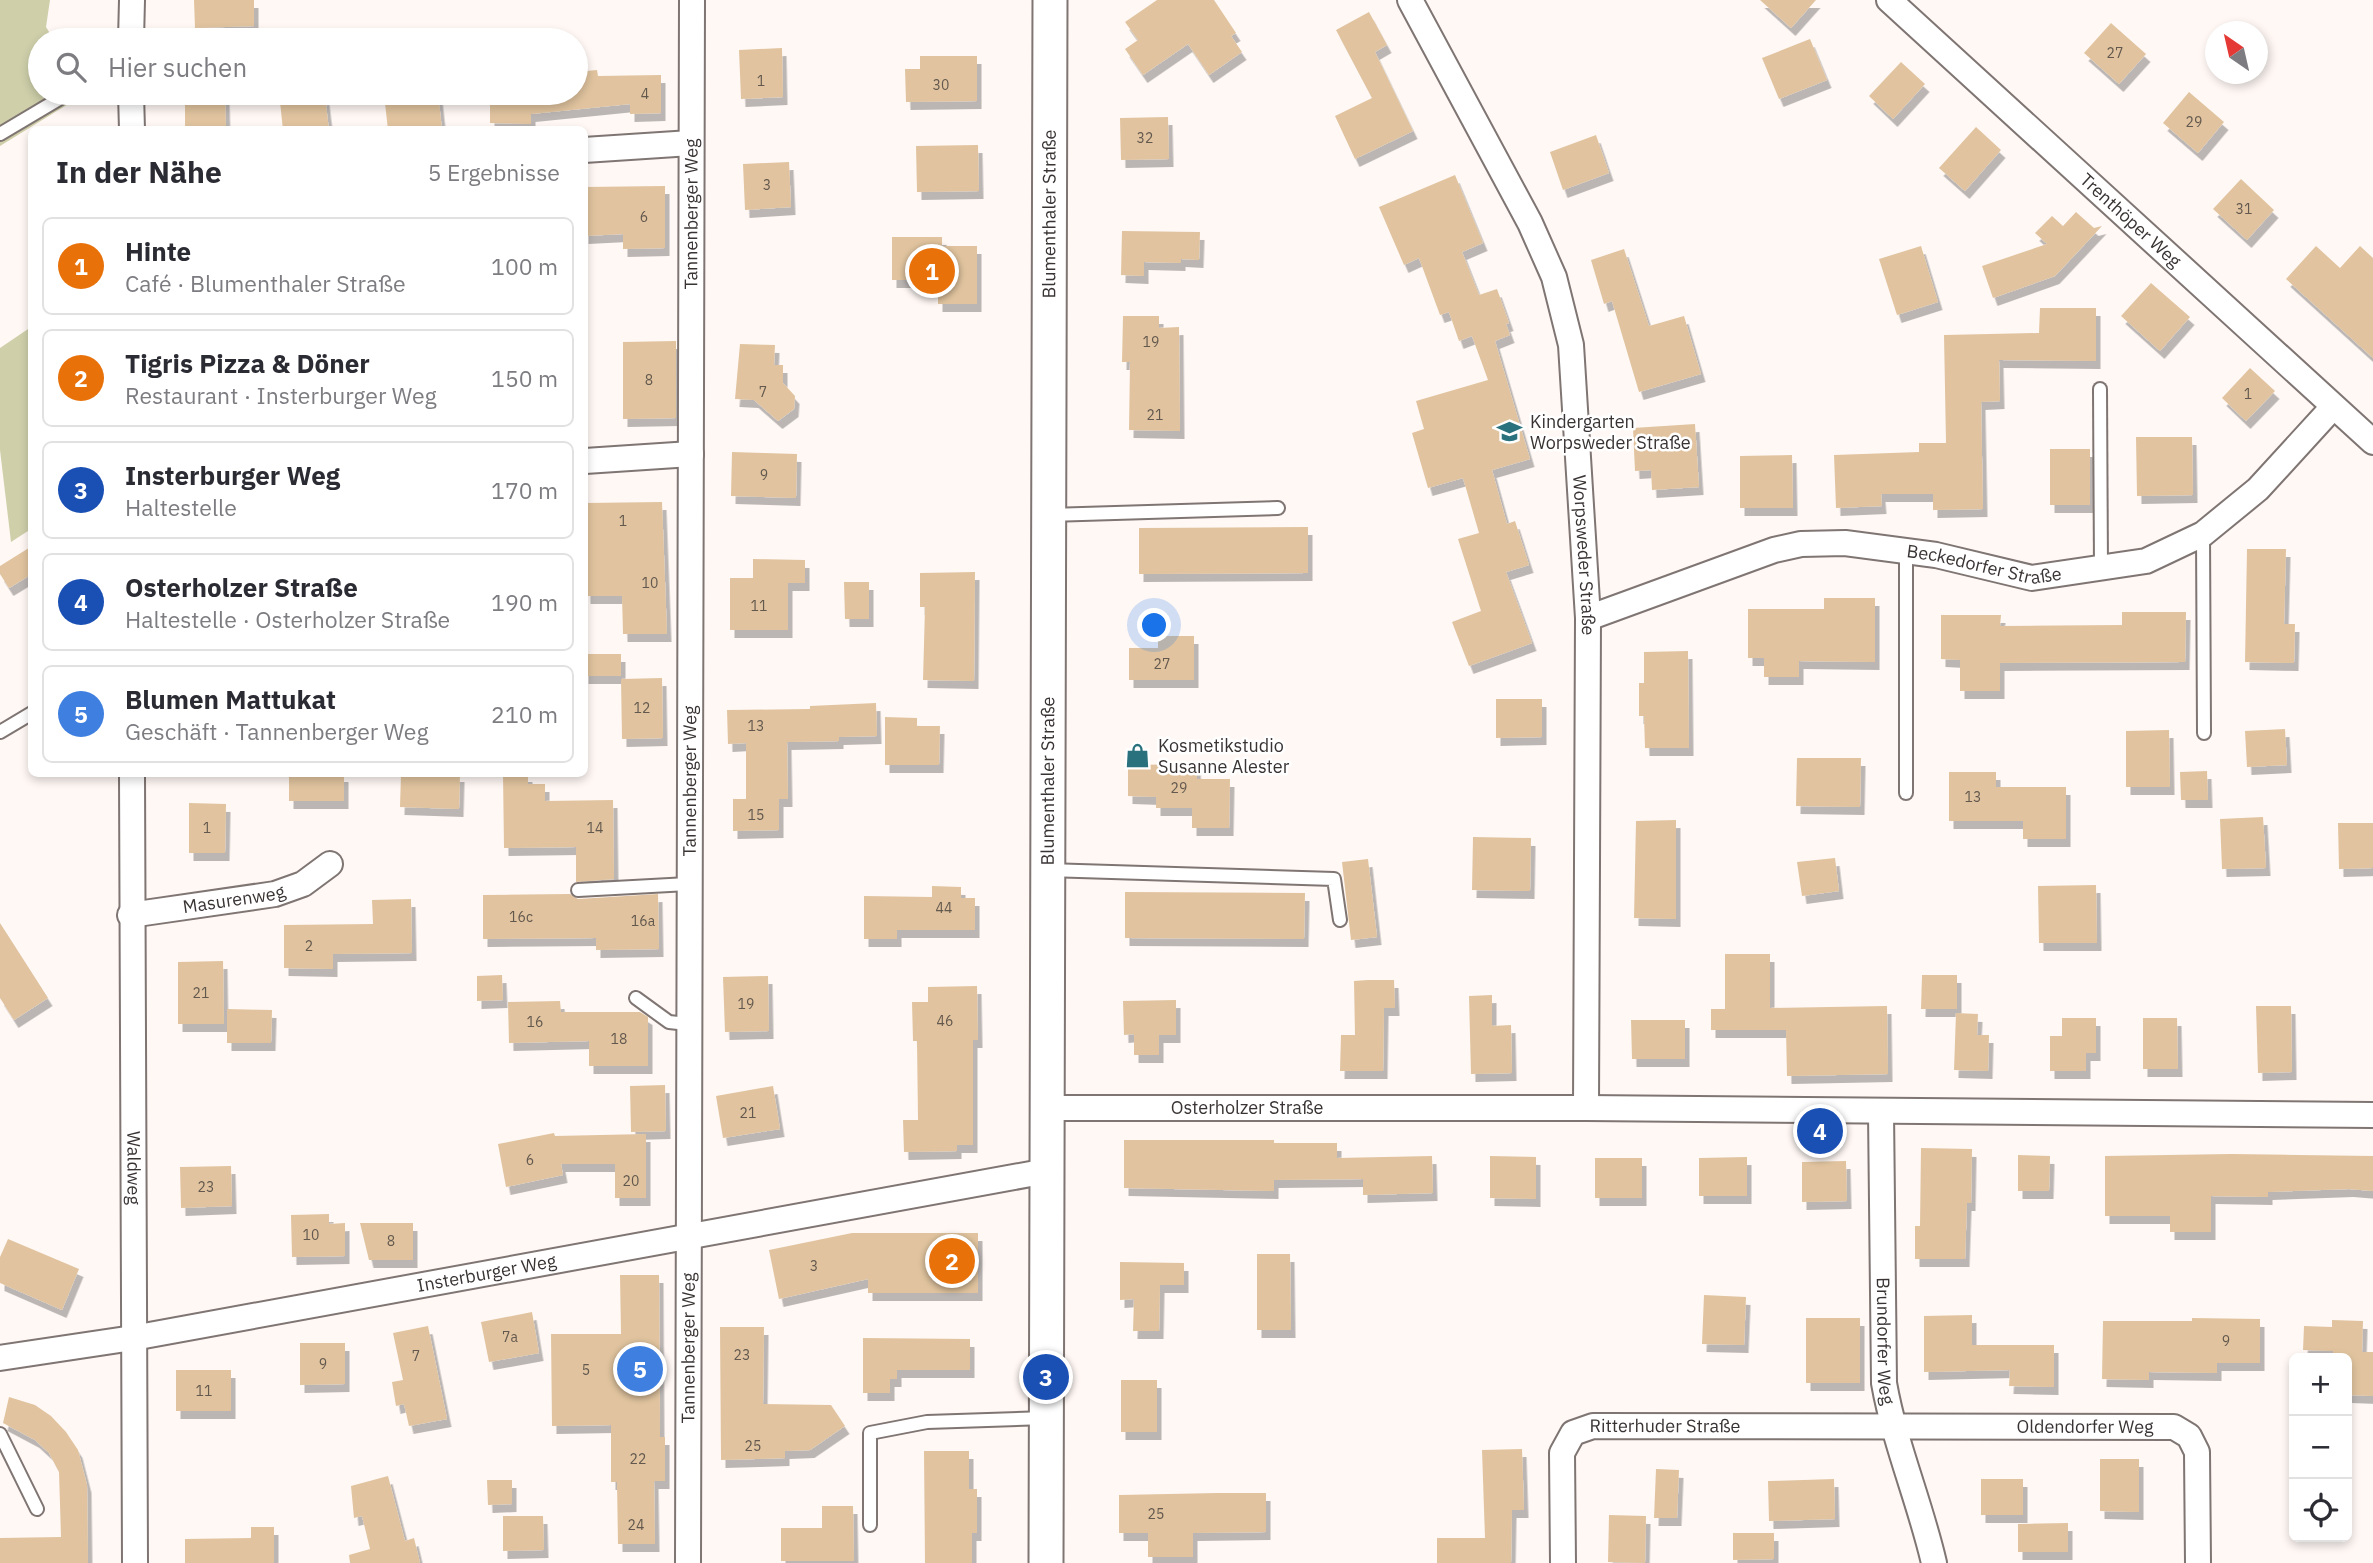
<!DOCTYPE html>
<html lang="de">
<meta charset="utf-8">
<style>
body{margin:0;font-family:"IBM Plex Sans",sans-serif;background:#f7f7f7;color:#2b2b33}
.controls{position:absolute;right:21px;bottom:21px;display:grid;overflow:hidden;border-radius:10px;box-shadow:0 4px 10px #0003}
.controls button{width:63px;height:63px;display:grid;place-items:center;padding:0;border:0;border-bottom:2px solid #e1e1e2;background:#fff;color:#2b2b33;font:35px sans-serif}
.compass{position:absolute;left:2205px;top:21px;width:63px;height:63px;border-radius:50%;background:#fff;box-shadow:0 4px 10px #0003;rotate:326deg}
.you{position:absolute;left:1155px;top:626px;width:24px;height:24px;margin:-18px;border:5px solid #fff;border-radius:50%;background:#1a73e8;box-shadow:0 0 0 10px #1a73e833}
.badge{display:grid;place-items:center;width:46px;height:46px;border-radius:50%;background:#0f766e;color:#fff;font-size:23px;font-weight:700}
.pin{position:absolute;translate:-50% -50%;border:4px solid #fff;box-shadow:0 2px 7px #0006}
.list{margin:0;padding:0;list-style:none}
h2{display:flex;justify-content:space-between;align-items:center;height:91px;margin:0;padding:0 28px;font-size:30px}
h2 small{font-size:23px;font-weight:400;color:#7c7c81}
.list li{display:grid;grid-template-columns:46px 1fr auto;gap:21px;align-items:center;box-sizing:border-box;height:98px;margin:0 14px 14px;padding:0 14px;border:2px solid #e1e1e2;border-radius:10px}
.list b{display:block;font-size:26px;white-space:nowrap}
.list p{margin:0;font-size:23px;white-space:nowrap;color:#7c7c81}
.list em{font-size:23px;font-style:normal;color:#7c7c81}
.icon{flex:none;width:38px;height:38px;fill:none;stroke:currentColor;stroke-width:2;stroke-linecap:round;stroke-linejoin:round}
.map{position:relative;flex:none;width:2373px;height:1563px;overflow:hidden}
.search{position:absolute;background:#fff;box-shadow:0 4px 10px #0003;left:28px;top:28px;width:560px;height:77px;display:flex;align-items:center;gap:18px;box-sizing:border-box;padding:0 24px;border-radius:38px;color:#7c7c81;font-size:26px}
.panel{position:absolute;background:#fff;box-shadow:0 4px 10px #0003;left:28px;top:126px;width:560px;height:651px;border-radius:10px}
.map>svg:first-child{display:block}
</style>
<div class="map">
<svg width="2373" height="1563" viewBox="0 0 2373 1563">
<defs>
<filter id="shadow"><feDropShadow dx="4.5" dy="8" stdDeviation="0" flood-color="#0004"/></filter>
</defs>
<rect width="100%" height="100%" fill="#fff8f5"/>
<g fill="#cfd0aa">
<path d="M0,0H50L46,27L54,40H40V93H83V95L0,146Z"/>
<path d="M31,327V529L11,542L0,450V348Z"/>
</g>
<g fill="#e1c49f" filter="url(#shadow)">
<path d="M194,0H254V26L195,28Z"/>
<path d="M1157,0H1214L1236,33L1231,36L1242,52L1209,75L1188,44L1143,75L1125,49L1138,40L1125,22Z"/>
<path d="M1760,0H1816L1791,28Z"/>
<path d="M1369,12L1387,45L1375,52L1413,131L1355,159L1335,116L1372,98L1336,30Z"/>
<path d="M2111,23L2146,54L2119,84L2084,53Z"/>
<path d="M1810,39L1827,80L1779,99L1762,58Z"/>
<path d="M782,48L783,97L741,99L739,50Z"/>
<path d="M920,56H977V101L906,102L905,69H920Z"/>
<path d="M1901,62L1925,84L1893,119L1869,96Z"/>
<path d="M597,70L598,76L661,75V113L630,114V104L531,114V124L490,123V93H576V72Z"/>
<path d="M2189,92L2224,122L2198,153L2163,123Z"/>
<path d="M185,93H225L226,130H185Z"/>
<path d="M396,93H438L442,130H388L384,94Z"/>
<path d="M325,97L329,130H283L280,102Z"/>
<path d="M1168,117L1169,159L1121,160L1120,118Z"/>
<path d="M1976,127L2001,150L1965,191L1939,168Z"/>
<path d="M1596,135L1609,173L1563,190L1550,152Z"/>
<path d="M978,145L979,191L917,192L916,146Z"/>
<path d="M789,162L791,207L745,210L743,164Z"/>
<path d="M1455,175L1483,243L1462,252L1479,295L1497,289L1509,323L1506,324L1510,335L1495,341L1530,459L1492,470L1507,524L1515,521L1529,565L1506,572L1532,643L1469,666L1452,622L1481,611L1458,539L1479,533L1463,478L1428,488L1412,433L1424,429L1416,401L1488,380L1472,336L1459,341L1449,312L1440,315L1419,258L1404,265L1379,207Z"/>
<path d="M2241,179L2274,210L2247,240L2213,209Z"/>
<path d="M665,186V248L623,249V234L584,236V187Z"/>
<path d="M2076,212L2094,228L2102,226L2055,276L1993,298L1982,266L2047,244L2035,233L2052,216L2063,226Z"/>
<path d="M1122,231L1200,232L1199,260L1181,259V263L1144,262V276L1121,275Z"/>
<path d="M892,237H942V246H977V304H938V280H892Z"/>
<path d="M1921,246L1938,302L1897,315L1879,259Z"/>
<path d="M2316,246L2340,268L2360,246L2373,258V358L2286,279Z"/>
<path d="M1624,249L1649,326L1684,316L1701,374L1639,392L1612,301L1604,304L1591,260Z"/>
<path d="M2151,283L2190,317L2160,351L2121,316Z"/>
<path d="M2040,308H2096V361L1999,360L2000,401L1981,402L1983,509L1933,510V494H1881L1882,506L1836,508L1834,455L1919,452V443H1946L1944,335L2039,333Z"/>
<path d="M1123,316H1159V328L1179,327L1180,431L1129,430L1130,362H1122Z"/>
<path d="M676,341V418L623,419V342Z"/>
<path d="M740,344L775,345L774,365H783V383L795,396L794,409L778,421L754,400L735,399Z"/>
<path d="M2250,368L2275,391L2246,421L2222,398Z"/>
<path d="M1695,424L1699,487L1652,490L1651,470L1635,471L1633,428Z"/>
<path d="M2136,437H2192L2193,495L2137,496Z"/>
<rect x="2050" y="449" width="40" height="56"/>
<path d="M732,452L797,454L796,498L731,496Z"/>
<path d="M1792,455L1793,508H1740V456Z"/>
<path d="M662,502L667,634H623L622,596H586L584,503Z"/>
<path d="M1308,527V573L1139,574V528Z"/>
<path d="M32,546V574L9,588L0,574V566Z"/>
<path d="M2247,549H2286L2284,624H2295L2294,663L2245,662Z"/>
<path d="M753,559L805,560V583H788V630H730V578H753Z"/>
<path d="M975,572L974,681L923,680L925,607H920V573Z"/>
<path d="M844,582H869V619H845Z"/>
<path d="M1824,598H1875V662L1799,661V677H1764V658H1748V609H1824Z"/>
<path d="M2122,612H2186L2185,662L2000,663V691H1960V660L1941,659V615H2001L2000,626L2122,625Z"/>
<path d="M1158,636H1194V680H1129V648H1158Z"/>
<path d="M1688,651L1689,748H1645L1644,716H1639V683H1644V652Z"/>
<rect x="584" y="654" width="37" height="22"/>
<path d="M662,678L663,738L622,739L621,679Z"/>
<path d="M1496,699H1542V737L1496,738Z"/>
<path d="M876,703L877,736L839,737V741L787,742L788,799H779V830L733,831V799H746V743L728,744L727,710L810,709V706Z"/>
<path d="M885,717L917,718V726H940L939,765H885Z"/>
<path d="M2285,729L2287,765L2247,767L2245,731Z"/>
<path d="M2169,730L2170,787H2126V731Z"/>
<path d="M1797,758H1861L1860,807L1796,806Z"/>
<path d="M1196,764L1197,779H1230L1229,828H1192V808H1156V797L1128,796V765Z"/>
<path d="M2207,771L2208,800H2181L2180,772Z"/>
<path d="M1949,772H1996V787H2066V839H2023V821H1949Z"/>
<rect x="289" y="774" width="55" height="27"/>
<path d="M401,774H460L459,809L400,807Z"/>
<path d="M503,774H528V784H545V801L613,800L614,879L576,882V847L504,848Z"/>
<path d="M189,803L226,804L225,853H189Z"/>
<path d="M2263,817L2266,868L2222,869L2220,819Z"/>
<path d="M1676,820V919L1634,918L1636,821Z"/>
<path d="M2338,823H2373V868L2339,869Z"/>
<path d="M1473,837L1531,838L1530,891L1472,890Z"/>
<path d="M1835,858L1839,891L1802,896L1797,862Z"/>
<path d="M1368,859L1377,937L1351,940L1342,862Z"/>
<path d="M2096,885L2097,943H2039L2038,886Z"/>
<path d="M932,886L961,887V898H975V930H897V939H864V896L932,897Z"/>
<path d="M1125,892L1305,893L1304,939L1125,938Z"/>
<path d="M570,894L578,899L658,894L659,949L596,950V938L483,939V895Z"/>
<path d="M411,899L412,953L333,954V969L284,968V925L373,924L372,900Z"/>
<path d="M0,923L48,998L14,1020L0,998Z"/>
<path d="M1725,954H1770V1008L1887,1006L1888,1074L1787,1076L1786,1030H1711V1009H1725Z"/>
<path d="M223,961L224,1024H178V962Z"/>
<path d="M502,975L503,1000L477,1001V976Z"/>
<path d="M1922,975H1957V1009H1921Z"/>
<path d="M768,976L769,1031L725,1032L723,977Z"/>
<path d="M1368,980H1394L1395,1008H1384L1383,1071H1340L1341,1035H1355L1354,981Z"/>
<path d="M977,986L978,1040H973V1145H957V1151L904,1152L903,1120H918L917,1041H913L912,1002H928V987Z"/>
<path d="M1492,995V1026L1511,1025L1512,1073L1471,1074L1469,996Z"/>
<path d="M1176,1000V1035H1159V1055H1134V1034L1124,1035L1123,1001Z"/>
<path d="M560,1001L561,1012H640L648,1017V1066H589V1041L509,1043L508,1002Z"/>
<path d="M2256,1006H2291L2292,1072L2258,1073Z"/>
<path d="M227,1009L272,1010L271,1043H227Z"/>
<path d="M1956,1013L1978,1014L1977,1035H1989L1988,1071L1954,1070Z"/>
<path d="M2062,1018H2096V1053H2086V1071H2050V1036H2062Z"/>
<path d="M2143,1018H2177L2178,1069H2143Z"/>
<path d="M1631,1020H1685V1059H1632Z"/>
<path d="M665,1085L666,1131L631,1132L630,1086Z"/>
<path d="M773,1086L780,1129L723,1138L716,1096Z"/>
<path d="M554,1133L555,1136L646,1134V1198H615V1164H561L563,1175L506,1187L498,1144Z"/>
<path d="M1124,1140H1274V1143H1337V1158L1432,1156L1433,1193L1363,1195V1179L1274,1180V1191L1124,1188Z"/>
<path d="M1921,1148L1972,1149L1971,1203H1967L1965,1259H1915V1226H1920Z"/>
<path d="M2231,1154L2373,1156V1191L2349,1189L2268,1192V1197L2211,1196V1232H2170V1216H2105V1156Z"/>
<path d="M2018,1155L2050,1156L2049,1191H2018Z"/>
<path d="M1490,1156L1536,1157V1199L1490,1198Z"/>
<path d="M1747,1157V1196H1699V1158Z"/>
<rect x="1595" y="1158" width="47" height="40"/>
<path d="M1846,1161L1847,1201L1802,1202V1162Z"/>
<path d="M231,1166L232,1206L181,1208L180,1167Z"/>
<path d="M329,1214V1224L345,1223V1256L292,1257L291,1215Z"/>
<path d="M360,1223H413V1260H369Z"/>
<path d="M852,1233H978V1293H868V1279L779,1299L769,1250Z"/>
<path d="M8,1239L79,1269L62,1310L0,1283V1257Z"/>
<path d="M1257,1254H1290L1291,1330H1257Z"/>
<path d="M1120,1262L1184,1263V1285H1160L1159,1331H1133L1134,1299L1120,1300Z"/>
<path d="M620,1275H659L660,1437H665V1481H654L655,1544H618L617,1482H611V1425L552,1426L551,1334H621Z"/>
<path d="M1704,1295L1746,1297L1744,1345L1702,1344Z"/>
<path d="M532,1312L539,1353L489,1362L481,1322Z"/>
<path d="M1972,1315V1345H2054V1387L2009,1386L2010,1370L1924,1372V1316Z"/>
<rect x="1806" y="1318" width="54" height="65"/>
<path d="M2192,1318L2260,1319V1363H2217V1373L2149,1372V1380L2102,1379L2103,1321H2192Z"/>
<path d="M2332,1320L2363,1321L2362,1352H2373V1396L2347,1395V1358H2333V1351L2303,1350L2304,1326L2332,1327Z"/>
<path d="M428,1326L447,1419L409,1426L404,1404L396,1406L392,1382L403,1380L393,1333Z"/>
<path d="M720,1327H764L763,1404L831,1405L845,1426L810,1450L785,1451V1458L721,1460Z"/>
<path d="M863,1338L970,1339V1370H897V1379H890V1393H863Z"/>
<path d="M300,1343H345V1384L300,1385Z"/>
<rect x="176" y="1370" width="55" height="41"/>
<rect x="1121" y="1380" width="36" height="52"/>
<path d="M9,1397L35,1405L51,1416L66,1432L78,1450L87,1485L88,1563H0V1538L61,1537L59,1472L49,1453L35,1440L3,1423Z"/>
<path d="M1522,1449L1524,1510H1512L1511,1563H1437V1538H1485L1482,1450Z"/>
<path d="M924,1451H969V1489H977V1533H972V1563H925Z"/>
<path d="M2100,1459H2139V1512L2100,1511Z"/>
<path d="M1656,1469L1679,1470L1677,1518H1654Z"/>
<path d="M388,1476L405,1541L414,1538L420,1563H350L349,1555L370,1549L362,1516L354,1518L351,1486Z"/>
<path d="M1834,1479L1835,1519L1769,1521L1768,1481Z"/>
<rect x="1981" y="1479" width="42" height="36"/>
<path d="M487,1480H512V1504L488,1505Z"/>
<path d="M1217,1493H1266V1532L1193,1533V1557H1148V1533H1119V1495Z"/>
<path d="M822,1506H853L854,1561H781V1528H822Z"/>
<path d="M1609,1515L1646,1516L1645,1563L1608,1562Z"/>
<path d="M503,1516H543L544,1550L503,1551Z"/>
<path d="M2068,1523V1552H2018V1524Z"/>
<path d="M251,1527H274V1563H185V1539L251,1538Z"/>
<path d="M1733,1533H1774V1559L1733,1560Z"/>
</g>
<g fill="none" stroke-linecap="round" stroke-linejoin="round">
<defs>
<g id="service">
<path d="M0,134L69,93"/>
<path d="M2100,389L2101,570"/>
<path d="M1049,515L1278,508"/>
<path d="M2203,534L2204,733"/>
<path d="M1906,551V793"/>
<path d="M0,732L32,713"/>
<path d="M1047,870L1334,879L1340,920"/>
<path d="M578,890L688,884"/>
<path d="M636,998L669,1022L688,1024"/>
<path d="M0,1434L37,1509"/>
<path d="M870,1525V1433L927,1422L1046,1418"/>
</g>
<g id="minor">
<path id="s1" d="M1410,0L1530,223L1554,277L1571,345L1588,618L1586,1108"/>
<path id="s2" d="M1889,0L2373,442"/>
<path d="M131,40L132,0"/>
<path d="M131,93L132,130"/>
<path d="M584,150L691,143"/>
<path d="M585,461L691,454"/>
<path id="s3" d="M1588,618L1774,550L1801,544L1845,543L1936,555L2032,578L2146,561L2203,534L2258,489L2333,407"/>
<path id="s4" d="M132,774L135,1563"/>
<path id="s5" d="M130,915L275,894L303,884L330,864"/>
<path id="s6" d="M1046,1108H1586L2373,1115"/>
<path id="s7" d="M1881,1112L1884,1383C1895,1445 1920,1502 1934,1563"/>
<path id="s8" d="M0,1358L133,1338L1047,1171"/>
<path id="s9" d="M688,1563L692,0"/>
<path id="s10" d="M1563,1563L1562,1453L1573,1433L1593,1426L2174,1427L2189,1436L2197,1452L2198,1563"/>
</g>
<g id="secondary">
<path id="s11" d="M1046,1563L1050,0"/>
</g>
</defs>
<use href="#service" stroke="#7f7572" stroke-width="16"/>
<use href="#minor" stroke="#7f7572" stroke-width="28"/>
<use href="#secondary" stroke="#7f7572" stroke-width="37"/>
<use href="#service" stroke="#fff" stroke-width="12"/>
<use href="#minor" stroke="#fff" stroke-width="24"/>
<use href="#secondary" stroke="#fff" stroke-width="33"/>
</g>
<defs>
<symbol id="school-bare" viewBox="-9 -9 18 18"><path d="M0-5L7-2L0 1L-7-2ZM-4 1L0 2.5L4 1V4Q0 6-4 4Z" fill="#29717c" stroke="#fff" stroke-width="2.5" paint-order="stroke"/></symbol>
<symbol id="shop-bare" viewBox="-9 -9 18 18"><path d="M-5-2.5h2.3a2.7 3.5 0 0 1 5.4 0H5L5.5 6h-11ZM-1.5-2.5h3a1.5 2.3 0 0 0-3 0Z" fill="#29717c" stroke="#fff" stroke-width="2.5" paint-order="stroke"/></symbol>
</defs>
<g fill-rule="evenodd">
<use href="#school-bare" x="1492" y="414" width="35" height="35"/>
<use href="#shop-bare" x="1120" y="738" width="35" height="35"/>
</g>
<g text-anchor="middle" stroke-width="5" stroke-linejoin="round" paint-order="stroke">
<g font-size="14" fill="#63584e">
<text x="2115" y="58">27</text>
<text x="761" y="86">1</text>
<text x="941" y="90">30</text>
<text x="645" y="99">4</text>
<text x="2194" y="127">29</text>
<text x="1145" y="143">32</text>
<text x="767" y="190">3</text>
<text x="2244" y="214">31</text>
<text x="644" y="222">6</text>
<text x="1151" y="347">19</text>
<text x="649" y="385">8</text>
<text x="763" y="397">7</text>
<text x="2248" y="399">1</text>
<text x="1155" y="420">21</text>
<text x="764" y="480">9</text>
<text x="623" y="526">1</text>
<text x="650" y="588">10</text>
<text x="759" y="611">11</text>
<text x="1162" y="669">27</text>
<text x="642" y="713">12</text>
<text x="756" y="731">13</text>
<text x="1179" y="793">29</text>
<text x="1973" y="802">13</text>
<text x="756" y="820">15</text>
<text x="207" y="833">1</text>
<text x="595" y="833">14</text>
<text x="944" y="913">44</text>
<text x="521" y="922">16c</text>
<text x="643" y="926">16a</text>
<text x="309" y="951">2</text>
<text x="201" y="998">21</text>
<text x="746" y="1009">19</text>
<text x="945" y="1026">46</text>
<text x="535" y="1027">16</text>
<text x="619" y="1044">18</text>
<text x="748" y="1118">21</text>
<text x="530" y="1165">6</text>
<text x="631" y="1186">20</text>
<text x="206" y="1192">23</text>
<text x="311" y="1240">10</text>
<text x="391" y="1246">8</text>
<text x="814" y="1271">3</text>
<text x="510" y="1342">7a</text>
<text x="2226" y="1346">9</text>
<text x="742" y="1360">23</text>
<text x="416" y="1361">7</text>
<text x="323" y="1369">9</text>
<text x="586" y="1375">5</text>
<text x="204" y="1396">11</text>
<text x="753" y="1451">25</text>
<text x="638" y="1464">22</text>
<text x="1156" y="1519">25</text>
<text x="636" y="1530">24</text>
</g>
<g font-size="18" fill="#393433" stroke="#fff">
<text dy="6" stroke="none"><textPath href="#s9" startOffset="1349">Tannenberger Weg</textPath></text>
<text dy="6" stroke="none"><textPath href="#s11" startOffset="1349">Blumenthaler Straße</textPath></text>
<text dy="6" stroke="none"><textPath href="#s2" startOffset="327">Trenthöper Weg</textPath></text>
<text dy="6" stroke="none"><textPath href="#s1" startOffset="593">Worpsweder Straße</textPath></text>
<text dy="6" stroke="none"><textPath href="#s3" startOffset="411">Beckedorfer Straße</textPath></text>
<text dy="6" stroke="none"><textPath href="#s9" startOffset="782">Tannenberger Weg</textPath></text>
<text dy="6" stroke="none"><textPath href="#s11" startOffset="782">Blumenthaler Straße</textPath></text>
<text dy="6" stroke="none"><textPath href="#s5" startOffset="105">Masurenweg</textPath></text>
<text dy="6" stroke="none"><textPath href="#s6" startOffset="201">Osterholzer Straße</textPath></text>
<text dy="6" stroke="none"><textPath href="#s4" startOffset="394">Waldweg</textPath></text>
<text dy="6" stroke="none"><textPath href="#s8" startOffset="494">Insterburger Weg</textPath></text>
<text dy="6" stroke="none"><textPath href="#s7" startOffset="229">Brundorfer Weg</textPath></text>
<text dy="6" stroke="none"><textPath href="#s9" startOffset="215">Tannenberger Weg</textPath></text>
<text dy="6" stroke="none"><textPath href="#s10" startOffset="646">Oldendorfer Weg</textPath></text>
<text dy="6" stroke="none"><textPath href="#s10" startOffset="226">Ritterhuder Straße</textPath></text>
</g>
<g font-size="18" fill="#393433" stroke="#fff" text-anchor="start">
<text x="1530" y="428">Kindergarten<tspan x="1530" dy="21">Worpsweder Straße</tspan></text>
<text x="1158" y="752">Kosmetikstudio<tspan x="1158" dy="21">Susanne Alester</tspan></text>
</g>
</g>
</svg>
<div class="controls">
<button>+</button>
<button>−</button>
<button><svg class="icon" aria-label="locate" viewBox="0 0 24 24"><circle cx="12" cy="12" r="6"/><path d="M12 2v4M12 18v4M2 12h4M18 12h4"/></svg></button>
</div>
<svg class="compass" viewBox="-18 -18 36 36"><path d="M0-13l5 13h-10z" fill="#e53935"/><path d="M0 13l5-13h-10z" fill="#7c7c81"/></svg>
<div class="you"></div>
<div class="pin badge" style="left:932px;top:271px;background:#e8710a">1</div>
<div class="pin badge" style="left:952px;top:1261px;background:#e8710a">2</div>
<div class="pin badge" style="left:1046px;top:1377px;background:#1a4fb4">3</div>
<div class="pin badge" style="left:1820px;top:1131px;background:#1a4fb4">4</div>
<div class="pin badge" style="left:640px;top:1369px;background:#3f7fe0">5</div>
<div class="search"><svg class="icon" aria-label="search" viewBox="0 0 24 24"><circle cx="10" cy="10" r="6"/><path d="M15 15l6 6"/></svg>Hier suchen</div>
<section class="panel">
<h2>In der Nähe<small>5 Ergebnisse</small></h2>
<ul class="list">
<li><span class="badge" style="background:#e8710a">1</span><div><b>Hinte</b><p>Café · Blumenthaler Straße</p></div><em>100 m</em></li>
<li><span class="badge" style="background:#e8710a">2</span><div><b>Tigris Pizza &amp; Döner</b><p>Restaurant · Insterburger Weg</p></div><em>150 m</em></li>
<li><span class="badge" style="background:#1a4fb4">3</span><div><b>Insterburger Weg</b><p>Haltestelle</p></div><em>170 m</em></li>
<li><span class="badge" style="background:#1a4fb4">4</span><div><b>Osterholzer Straße</b><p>Haltestelle · Osterholzer Straße</p></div><em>190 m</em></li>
<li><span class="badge" style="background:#3f7fe0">5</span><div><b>Blumen Mattukat</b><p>Geschäft · Tannenberger Weg</p></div><em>210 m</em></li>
</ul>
</section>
</div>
